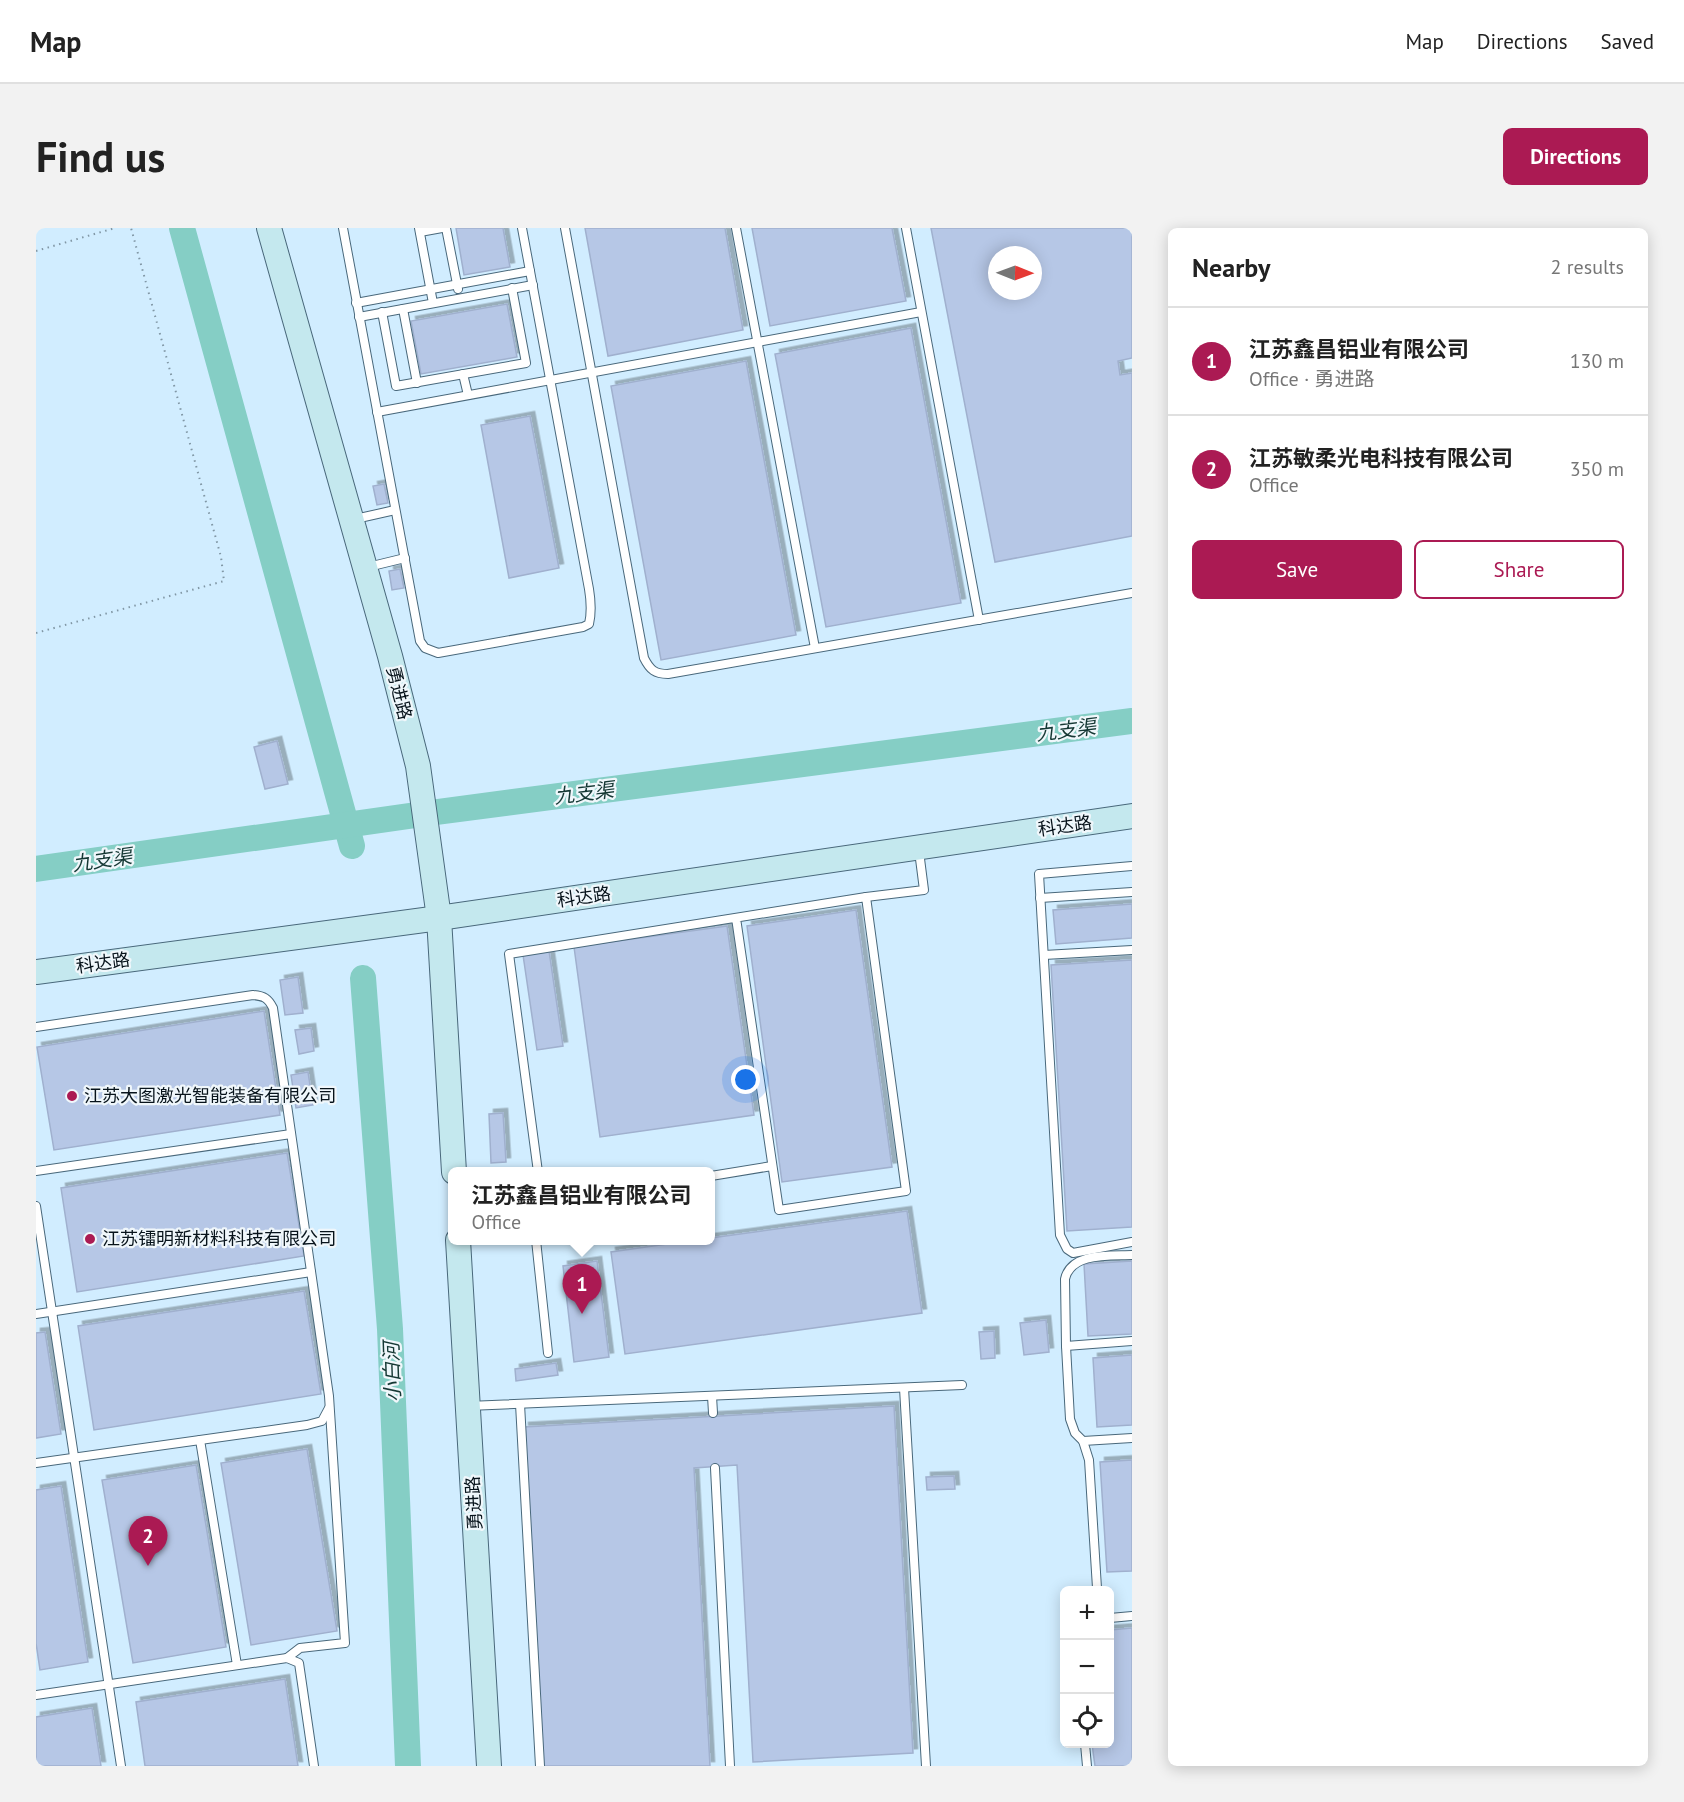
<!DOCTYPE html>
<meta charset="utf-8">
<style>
body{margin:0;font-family:"PT Sans","Noto Sans SC",sans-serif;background:#f2f2f2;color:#222}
.controls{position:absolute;right:18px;bottom:18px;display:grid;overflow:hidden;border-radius:9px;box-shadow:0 3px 15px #0003}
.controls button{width:54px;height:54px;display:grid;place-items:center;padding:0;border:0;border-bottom:2px solid #e0e0e0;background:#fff;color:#222;font:30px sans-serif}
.compass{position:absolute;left:952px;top:18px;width:54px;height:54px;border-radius:50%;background:#fff;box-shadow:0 3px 15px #0003;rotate:91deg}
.you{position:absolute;left:710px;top:852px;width:21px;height:21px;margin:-15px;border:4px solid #fff;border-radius:50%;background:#1a73e8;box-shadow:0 0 0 9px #1a73e833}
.badge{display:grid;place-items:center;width:39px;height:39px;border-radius:50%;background:#ab1a53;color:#fff;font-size:20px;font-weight:700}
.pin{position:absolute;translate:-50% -50px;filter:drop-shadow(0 2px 3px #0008)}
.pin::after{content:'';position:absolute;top:32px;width:21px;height:18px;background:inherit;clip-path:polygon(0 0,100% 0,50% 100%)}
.popup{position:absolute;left:412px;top:939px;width:267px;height:78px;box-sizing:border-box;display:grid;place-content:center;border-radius:9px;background:#fff;filter:drop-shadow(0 2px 4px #0005);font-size:20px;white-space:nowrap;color:#767676}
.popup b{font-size:22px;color:#222}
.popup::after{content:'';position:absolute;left:50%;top:100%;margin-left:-12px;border:12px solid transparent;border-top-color:#fff}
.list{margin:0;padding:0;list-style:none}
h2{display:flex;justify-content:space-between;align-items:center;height:78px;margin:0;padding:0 24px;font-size:26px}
h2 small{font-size:20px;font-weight:400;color:#767676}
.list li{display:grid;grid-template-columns:39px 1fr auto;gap:18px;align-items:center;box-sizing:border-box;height:108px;padding:0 24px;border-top:2px solid #e0e0e0}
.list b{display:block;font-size:22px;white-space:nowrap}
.list p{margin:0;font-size:20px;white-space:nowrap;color:#767676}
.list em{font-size:20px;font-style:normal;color:#767676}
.actions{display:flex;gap:12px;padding:18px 24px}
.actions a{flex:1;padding:14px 0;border:2px solid #ab1a53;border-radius:9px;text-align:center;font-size:21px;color:#ab1a53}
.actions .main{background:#ab1a53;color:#fff}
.icon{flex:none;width:33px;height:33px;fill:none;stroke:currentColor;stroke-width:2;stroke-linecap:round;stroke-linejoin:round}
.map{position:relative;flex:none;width:1096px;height:1538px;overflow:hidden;border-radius:9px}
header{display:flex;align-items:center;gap:36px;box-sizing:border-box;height:84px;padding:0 30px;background:#fff;border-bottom:2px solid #e0e0e0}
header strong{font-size:28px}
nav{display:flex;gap:33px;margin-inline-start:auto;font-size:21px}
.intro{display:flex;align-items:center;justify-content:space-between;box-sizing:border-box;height:144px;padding:0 36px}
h1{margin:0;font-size:42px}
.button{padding:15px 27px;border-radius:9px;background:#ab1a53;color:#fff;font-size:21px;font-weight:700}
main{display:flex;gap:36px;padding:0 36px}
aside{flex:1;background:#fff;border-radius:9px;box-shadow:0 3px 15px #0003}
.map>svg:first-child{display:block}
</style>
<header>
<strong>Map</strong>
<nav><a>Map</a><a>Directions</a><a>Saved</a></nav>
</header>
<div class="intro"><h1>Find us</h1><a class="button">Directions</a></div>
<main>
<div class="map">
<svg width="1096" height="1538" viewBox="0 0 1096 1538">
<defs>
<filter id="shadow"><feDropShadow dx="4.5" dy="-4.5" stdDeviation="0" flood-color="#0004"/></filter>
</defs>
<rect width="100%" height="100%" fill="#d1edff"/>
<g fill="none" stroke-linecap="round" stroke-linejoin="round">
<g stroke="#85cec5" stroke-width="26">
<path d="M146,0L316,618"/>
<path d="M0,641L401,584L1096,493"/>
<path d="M327,750L354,1101L372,1538"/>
</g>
</g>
<g fill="#b6c7e6" stroke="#a0b0ce" stroke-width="1.5" fill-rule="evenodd" filter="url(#shadow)">
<path d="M420,0H467L474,39L428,47Z"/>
<path d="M549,0H689L707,102L572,128Z"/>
<path d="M716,0H856L870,73L734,98Z"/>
<path d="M895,0H1096V130L1082,133L1084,147L1096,145V308L959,334ZM961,27H997V63H961Z"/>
<path d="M471,76L481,129L385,146L375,93Z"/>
<path d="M875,100L925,375L790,399L739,126Z"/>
<path d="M710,133L760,407L625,432L575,158Z"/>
<path d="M494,188L523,340L473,350L445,197Z"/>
<path d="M348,256L352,275L341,277L337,258Z"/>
<path d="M364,341L368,360L356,362L353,343Z"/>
<path d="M241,513L252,556L229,561L218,519Z"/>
<path d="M1096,676V710L1020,716L1017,682Z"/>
<path d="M820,682L856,939L746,954L711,698Z"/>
<path d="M691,698L718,887L564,909L538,719Z"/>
<path d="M513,723L527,818L501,822L487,727Z"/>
<path d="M1096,732V999L1031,1003L1015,737Z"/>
<path d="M262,749L267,785L249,787L244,752Z"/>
<path d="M228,783L244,887L18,922L1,819Z"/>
<path d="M275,800L278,823L263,826L259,802Z"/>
<path d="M272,844L277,877L260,880L255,847Z"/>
<path d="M467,885L470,934L455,935L453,886Z"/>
<path d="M251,925L268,1028L41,1064L25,960Z"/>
<path d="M871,983L886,1085L589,1126L575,1024L659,1012H675V1010Z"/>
<path d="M561,1033L573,1129L538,1134L527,1038Z"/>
<path d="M1096,1033V1106L1052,1108L1048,1036Z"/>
<path d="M268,1063L285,1166L58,1202L42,1098Z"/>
<path d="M1010,1092L1013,1124L988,1127L984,1095Z"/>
<path d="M958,1103L959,1130L945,1131L943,1104Z"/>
<path d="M9,1104L25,1206L0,1210V1105Z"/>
<path d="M1096,1127V1197L1061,1199L1057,1130Z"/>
<path d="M520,1135L522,1147L480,1153L479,1141Z"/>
<path d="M858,1178L877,1525L717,1534L701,1237L658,1240L674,1538H506L488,1199Z"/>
<path d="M271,1221L301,1403L215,1417L185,1235Z"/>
<path d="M1096,1232V1343L1071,1344L1064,1234Z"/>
<path d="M160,1237L190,1419L97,1435L66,1252Z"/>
<path d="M918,1248L919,1261L891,1262L890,1249Z"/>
<path d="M25,1258L52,1434L4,1442L0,1415V1262Z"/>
<path d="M1096,1400V1538H1059L1056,1516H1074V1402Z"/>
<path d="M249,1451L262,1538H109L100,1474Z"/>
<path d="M56,1480L65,1538H0V1489Z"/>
</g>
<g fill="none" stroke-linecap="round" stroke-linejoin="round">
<defs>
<g id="lane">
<path d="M307,0L384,413L389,420L402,425L547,399L553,396C556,383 555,373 553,361L486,0"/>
<path d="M383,0L397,75"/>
<path d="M410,0L422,61"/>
<path d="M529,0L608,430C614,442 619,446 632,446L1096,365"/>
<path d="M700,0L779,420"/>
<path d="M870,0L943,392"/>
<path d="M384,4L406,0"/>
<path d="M320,75L494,43"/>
<path d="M367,81L381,155"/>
<path d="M346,84L360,158L490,135L476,60"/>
<path d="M323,89L497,57"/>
<path d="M427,146L432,167"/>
<path d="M341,184L885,84"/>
<path d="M319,291L359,282"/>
<path d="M332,339L369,330"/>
<path d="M1096,638L1003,646L1024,1007L1031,1021L1037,1025L1096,1014"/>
<path d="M830,669L888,662L883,623"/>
<path d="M1004,670L1096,664"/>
<path d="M1008,727L1096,722"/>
<path d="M0,799L217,767C228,768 232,770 237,780L293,1168L309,1415L264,1420L251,1430"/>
<path d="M0,943L255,906"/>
<path d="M502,944L473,726L830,669L870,963L743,982L700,690"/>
<path d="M675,948L736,938"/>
<path d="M0,978L85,1538"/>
<path d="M500,1012L512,1125"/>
<path d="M0,1086L275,1044"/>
<path d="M1030,1118L1096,1113"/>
<path d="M868,1160L890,1538"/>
<path d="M676,1168L677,1185"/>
<path d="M484,1176L504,1538"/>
<path d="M432,1178L926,1157"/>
<path d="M164,1212L201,1437"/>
<path d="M1047,1213L1096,1210"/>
<path d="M0,1235L271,1197L286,1193L293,1180"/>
<path d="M679,1240L694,1538"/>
<path d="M1061,1360L1053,1232L1047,1213L1039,1205L1034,1191L1030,1118L1029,1051C1035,1024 1074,1028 1096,1027"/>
<path d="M1074,1390L1096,1388"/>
<path d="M0,1467L251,1430L263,1435L278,1538"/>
<path d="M1049,1516L1051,1538"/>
</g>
<g id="secondary">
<path d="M233,0L354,428L382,538L403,690L418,944"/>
<path d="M0,744L403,690L1096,588"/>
<path d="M422,1012L453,1538"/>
</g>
</defs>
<use href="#lane" stroke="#49687b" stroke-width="10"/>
<use href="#secondary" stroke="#49687b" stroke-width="26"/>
<g stroke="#8197a5" stroke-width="2" stroke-dasharray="1.5 4.5" stroke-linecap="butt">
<path d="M0,23L79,0"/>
<path d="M0,405L188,353L185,329L95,0"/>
</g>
<use href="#lane" stroke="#fff" stroke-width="8"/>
<use href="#secondary" stroke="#c4e8ee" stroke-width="24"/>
</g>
<g fill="#ab1a53" stroke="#f0f7fb" stroke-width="2">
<circle cx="36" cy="868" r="6"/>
<circle cx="54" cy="1011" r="6"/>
</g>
<g text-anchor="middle" stroke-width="4.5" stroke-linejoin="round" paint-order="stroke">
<g font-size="18" fill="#07131b" stroke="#f0f7fb">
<text transform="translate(363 465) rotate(76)" y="6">勇进路</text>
<text transform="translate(1029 598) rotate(-8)" y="6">科达路</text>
<text transform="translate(548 669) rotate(-8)" y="6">科达路</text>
<text transform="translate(67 735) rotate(-8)" y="6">科达路</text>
<text transform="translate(438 1275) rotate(-93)" y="6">勇进路</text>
</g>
<g font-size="18" fill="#07131b" stroke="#f0f7fb" text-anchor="start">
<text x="48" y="874">江苏大图激光智能装备有限公司</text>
<text x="66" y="1017">江苏镭明新材料科技有限公司</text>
</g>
<g font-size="20" font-style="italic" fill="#153834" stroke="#f0f7fb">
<text transform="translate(1030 502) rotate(-7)" y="7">九支渠</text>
<text transform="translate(548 565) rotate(-7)" y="7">九支渠</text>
<text transform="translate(66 632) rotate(-8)" y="7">九支渠</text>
<text transform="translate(356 1144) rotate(-92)" y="7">小白河</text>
</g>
</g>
</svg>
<div class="controls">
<button>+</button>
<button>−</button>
<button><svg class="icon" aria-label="locate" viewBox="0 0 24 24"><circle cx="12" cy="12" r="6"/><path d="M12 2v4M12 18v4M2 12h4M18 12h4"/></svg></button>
</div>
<svg class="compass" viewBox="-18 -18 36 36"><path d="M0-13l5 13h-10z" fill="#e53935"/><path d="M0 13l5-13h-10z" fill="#767676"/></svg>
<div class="you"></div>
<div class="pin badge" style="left:546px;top:1086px">1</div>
<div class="popup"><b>江苏鑫昌铝业有限公司</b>Office</div>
<div class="pin badge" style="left:112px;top:1338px">2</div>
</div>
<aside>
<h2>Nearby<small>2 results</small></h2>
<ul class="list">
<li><span class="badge">1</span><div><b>江苏鑫昌铝业有限公司</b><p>Office · 勇进路</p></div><em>130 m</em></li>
<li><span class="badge">2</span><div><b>江苏敏柔光电科技有限公司</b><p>Office</p></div><em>350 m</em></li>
</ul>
<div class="actions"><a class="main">Save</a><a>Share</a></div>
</aside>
</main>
